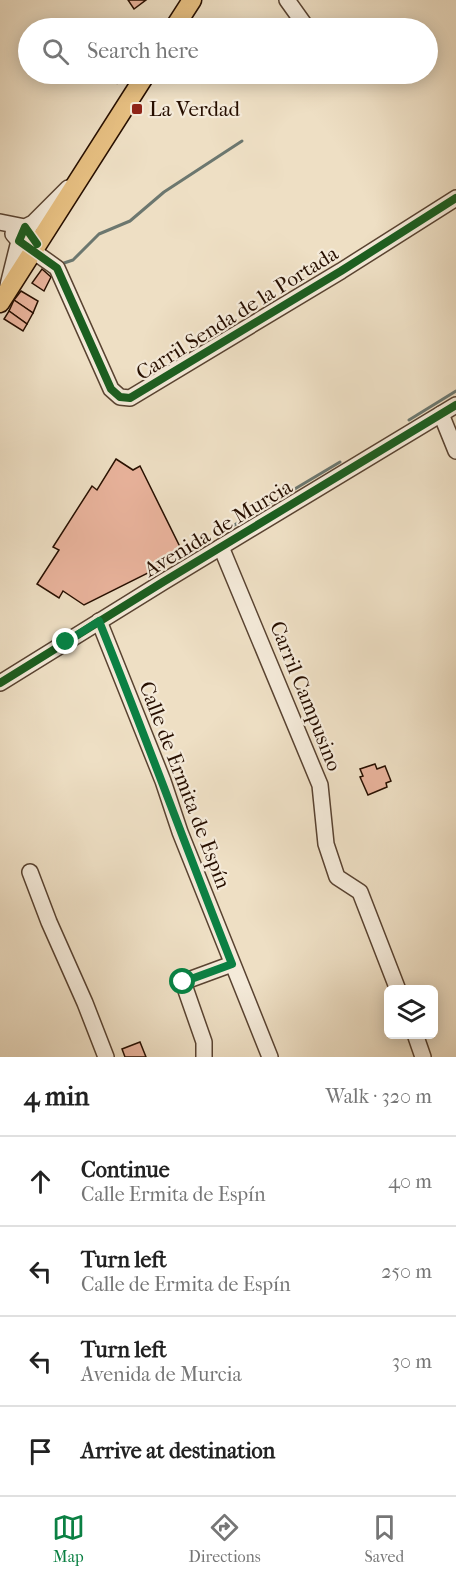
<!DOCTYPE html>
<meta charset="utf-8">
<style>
body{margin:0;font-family:"IM FELL French Canon",serif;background:#f6f6f6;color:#222}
.controls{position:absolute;right:18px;bottom:18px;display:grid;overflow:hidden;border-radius:9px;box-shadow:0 3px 15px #0003}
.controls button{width:54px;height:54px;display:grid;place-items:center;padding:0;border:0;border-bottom:2px solid #e0e0e0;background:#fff;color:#222;font:30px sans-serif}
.stop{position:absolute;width:18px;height:18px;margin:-14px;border:4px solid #0b8043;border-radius:50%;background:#fff}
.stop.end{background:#0b8043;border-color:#fff;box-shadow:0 2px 6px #0008}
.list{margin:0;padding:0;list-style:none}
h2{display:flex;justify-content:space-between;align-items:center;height:78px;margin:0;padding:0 24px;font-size:26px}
h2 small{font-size:20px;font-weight:400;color:#767676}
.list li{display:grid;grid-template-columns:39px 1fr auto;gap:18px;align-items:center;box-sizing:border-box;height:90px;padding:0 24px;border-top:2px solid #e0e0e0}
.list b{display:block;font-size:22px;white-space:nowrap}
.list p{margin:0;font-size:20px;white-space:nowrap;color:#767676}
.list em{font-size:20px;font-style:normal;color:#767676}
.icon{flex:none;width:33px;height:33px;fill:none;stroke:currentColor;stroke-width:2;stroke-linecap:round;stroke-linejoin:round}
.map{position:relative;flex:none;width:456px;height:1057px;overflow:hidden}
.search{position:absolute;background:#fff;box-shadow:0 3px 15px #0003;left:18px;right:18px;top:18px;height:66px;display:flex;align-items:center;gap:15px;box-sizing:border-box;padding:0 21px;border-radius:33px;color:#767676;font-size:22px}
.sheet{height:438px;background:#fff}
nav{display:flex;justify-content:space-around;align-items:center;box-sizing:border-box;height:84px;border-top:2px solid #e0e0e0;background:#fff;font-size:16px;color:#767676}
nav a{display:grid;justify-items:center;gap:3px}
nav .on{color:#0b8043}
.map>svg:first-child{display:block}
</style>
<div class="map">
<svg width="456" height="1057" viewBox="0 0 456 1057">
<rect width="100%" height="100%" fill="#eedfc4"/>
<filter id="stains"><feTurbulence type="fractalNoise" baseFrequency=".00333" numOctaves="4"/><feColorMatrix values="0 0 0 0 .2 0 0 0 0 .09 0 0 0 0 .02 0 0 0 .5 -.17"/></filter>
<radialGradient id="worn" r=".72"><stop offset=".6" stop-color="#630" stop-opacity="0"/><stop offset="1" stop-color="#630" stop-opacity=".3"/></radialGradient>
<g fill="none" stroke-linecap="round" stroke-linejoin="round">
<g stroke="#6c776f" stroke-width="3">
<path d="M333,79L342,74"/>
<path d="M61,264L73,260L99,234L130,221L164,192L242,141"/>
<path d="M409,420L456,391"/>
<path d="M231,527L340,462"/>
</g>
</g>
<g fill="#e9b39c" stroke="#270f00" stroke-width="1.5">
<path d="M128,0H146L134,9Z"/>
<path d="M111,74H122L117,83Z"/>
<path d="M42,269L51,277L44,291L32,283Z"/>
<path d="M21,291L38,301L33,313L14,300Z"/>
<path d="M14,300L33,313L27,324L9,311Z"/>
<path d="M9,311L27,324L23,331L4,319Z"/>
<path d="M116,459L133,470L140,466L184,555L84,605L63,591L59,598L37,584L59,550L53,547L92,486L97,490Z"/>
<path d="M375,764L377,769L385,766L391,781L386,783L387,787L368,795L360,777L363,776L360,769Z"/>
<path d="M140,1042L146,1057H125L122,1049Z"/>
</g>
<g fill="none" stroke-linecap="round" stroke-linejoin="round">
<defs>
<g id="minor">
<path d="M287,0L307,28"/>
<path d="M0,222L25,227L33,223L68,188"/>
<path d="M37,244L25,227L19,241L57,268L111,389L120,397L130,398L341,271L456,198"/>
<path d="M8,285L19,241L13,234"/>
<path d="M441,414L456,451"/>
<path d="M221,547L320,785L326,844L337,877L360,892L398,990"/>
<path d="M99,621L163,781L180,832L270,1057"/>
<path d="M0,683L163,582L456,405"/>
<path d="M30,872L49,922L85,1003L106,1057"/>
<path d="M415,1034L423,1057"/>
<path d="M204,1057V1042L183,982L232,964"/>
</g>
<g id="major">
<path d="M174,28L192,0"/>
<path d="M0,303L146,74"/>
</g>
</defs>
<use href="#minor" stroke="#594331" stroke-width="18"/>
<use href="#major" stroke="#270f00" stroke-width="21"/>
<use href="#minor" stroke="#f4ead9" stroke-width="15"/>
<use href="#major" stroke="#e7c082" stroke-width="18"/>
<defs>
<g id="cycleway">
<path d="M37,244L25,227L19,241L57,268L111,389L120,397L130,398L341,271L456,198"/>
<path d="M0,683L163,582L456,405"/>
</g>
</defs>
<use href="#cycleway" stroke="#f4ead9" stroke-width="11"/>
<use href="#cycleway" stroke="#1b5e20" stroke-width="8"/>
</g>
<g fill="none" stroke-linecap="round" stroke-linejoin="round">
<path stroke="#0b8043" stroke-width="8" d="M66,642L99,621C145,735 187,850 232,964L183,982"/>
</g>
<rect fill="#8f2418" stroke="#f4ead9" stroke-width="2" x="131" y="103" width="12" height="12" rx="3"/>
<g text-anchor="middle" stroke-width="4.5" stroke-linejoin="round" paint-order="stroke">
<g font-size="21" fill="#270f00" stroke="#f4ead9" text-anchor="start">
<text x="149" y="116">La Verdad</text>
</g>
<g font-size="21" fill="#270f00" stroke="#f4ead9">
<text transform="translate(237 313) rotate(-32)" y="7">Carril Senda de la Portada</text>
<text transform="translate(218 528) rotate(-31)" y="7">Avenida de Murcia</text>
<text transform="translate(306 696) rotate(68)" y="7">Carril Campusino</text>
<text transform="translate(185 785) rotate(69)" y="7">Calle de Ermita de Espín</text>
</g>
</g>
<rect width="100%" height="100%" filter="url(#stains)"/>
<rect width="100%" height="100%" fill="url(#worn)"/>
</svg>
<div class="controls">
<button><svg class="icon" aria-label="layers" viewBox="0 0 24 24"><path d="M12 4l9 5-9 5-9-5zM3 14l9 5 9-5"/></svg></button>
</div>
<div class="stop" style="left:183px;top:982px"></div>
<div class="stop end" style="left:66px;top:642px"></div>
<div class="search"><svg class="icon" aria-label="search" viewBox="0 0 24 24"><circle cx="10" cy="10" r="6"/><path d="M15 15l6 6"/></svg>Search here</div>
</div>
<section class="sheet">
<h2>4 min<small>Walk · 320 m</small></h2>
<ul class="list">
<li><svg class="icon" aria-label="ahead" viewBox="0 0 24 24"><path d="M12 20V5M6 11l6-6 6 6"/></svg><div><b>Continue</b><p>Calle Ermita de Espín</p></div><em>40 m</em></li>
<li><svg class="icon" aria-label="left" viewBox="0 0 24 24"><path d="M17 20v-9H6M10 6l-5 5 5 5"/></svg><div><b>Turn left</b><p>Calle de Ermita de Espín</p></div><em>250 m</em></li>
<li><svg class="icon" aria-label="left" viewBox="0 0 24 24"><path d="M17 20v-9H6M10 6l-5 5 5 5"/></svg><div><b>Turn left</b><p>Avenida de Murcia</p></div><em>30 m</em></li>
<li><svg class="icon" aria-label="arrive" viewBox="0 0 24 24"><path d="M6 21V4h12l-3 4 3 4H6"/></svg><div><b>Arrive at destination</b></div></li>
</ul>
</section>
<nav>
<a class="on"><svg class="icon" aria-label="map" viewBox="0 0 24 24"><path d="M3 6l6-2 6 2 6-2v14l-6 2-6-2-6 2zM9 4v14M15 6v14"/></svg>Map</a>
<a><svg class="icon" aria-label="directions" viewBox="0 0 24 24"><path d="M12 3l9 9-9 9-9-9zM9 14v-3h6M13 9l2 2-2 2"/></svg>Directions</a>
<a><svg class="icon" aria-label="saved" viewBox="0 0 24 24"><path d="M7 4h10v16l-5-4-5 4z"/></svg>Saved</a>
</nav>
